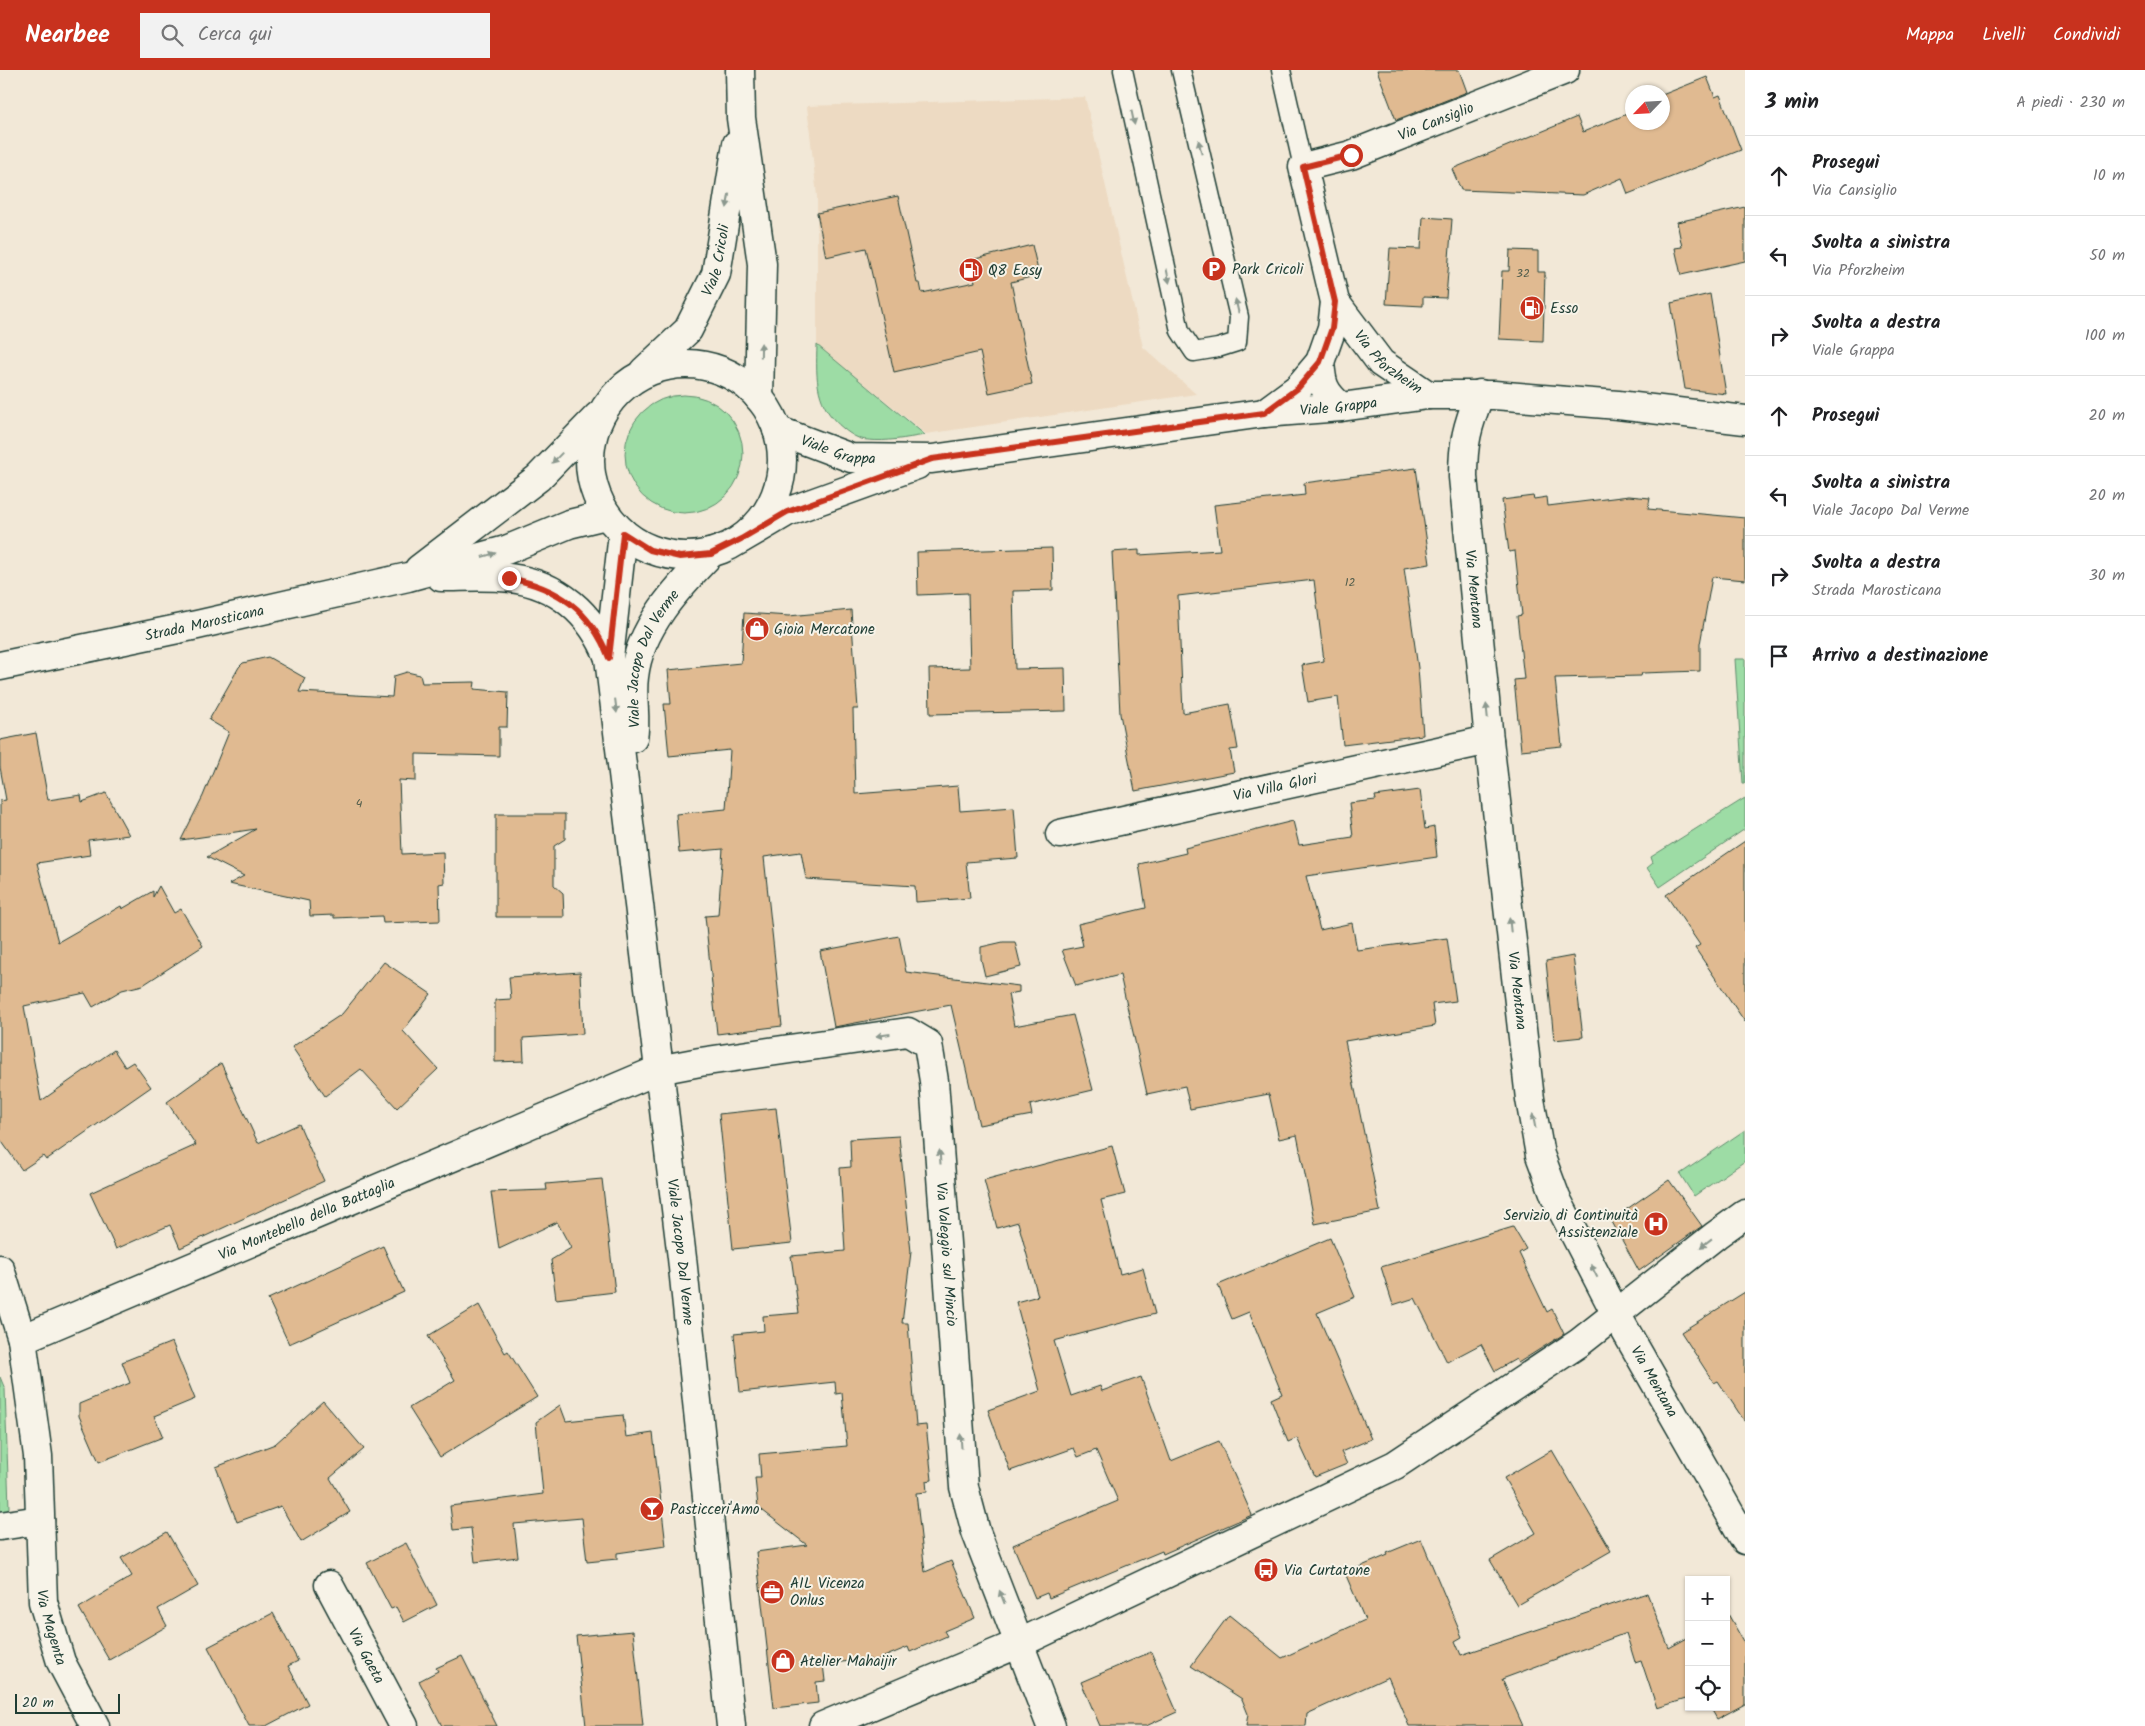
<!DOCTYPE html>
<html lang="it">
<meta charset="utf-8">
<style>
body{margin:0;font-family:Kalam,sans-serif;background:#f2f2f2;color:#202124}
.controls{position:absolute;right:15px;bottom:15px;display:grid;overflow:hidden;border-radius:0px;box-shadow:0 1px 4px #0004}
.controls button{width:45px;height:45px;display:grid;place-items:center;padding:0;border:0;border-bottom:1px solid #e0e0e0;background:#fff;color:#202124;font:25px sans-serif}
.compass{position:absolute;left:1625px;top:15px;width:45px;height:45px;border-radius:50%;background:#fff;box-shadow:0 1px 4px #0004;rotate:245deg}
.scale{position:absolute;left:15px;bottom:12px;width:105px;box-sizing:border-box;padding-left:5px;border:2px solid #1f3d34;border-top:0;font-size:14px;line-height:18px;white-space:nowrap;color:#1f3d34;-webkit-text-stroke:4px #f7f3e8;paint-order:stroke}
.stop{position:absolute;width:15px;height:15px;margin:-11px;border:4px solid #c8321e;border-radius:50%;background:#fff}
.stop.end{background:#c8321e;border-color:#fff;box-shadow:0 1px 5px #0008}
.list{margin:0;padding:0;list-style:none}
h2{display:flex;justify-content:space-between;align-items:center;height:65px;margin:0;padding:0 20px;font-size:21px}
h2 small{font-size:16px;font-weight:400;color:#757577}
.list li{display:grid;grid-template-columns:32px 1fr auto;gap:15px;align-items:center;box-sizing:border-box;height:80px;padding:0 20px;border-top:1px solid #e0e0e0}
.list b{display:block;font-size:19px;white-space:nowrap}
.list p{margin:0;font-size:16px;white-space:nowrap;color:#757577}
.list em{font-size:16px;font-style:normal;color:#757577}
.icon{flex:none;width:28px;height:28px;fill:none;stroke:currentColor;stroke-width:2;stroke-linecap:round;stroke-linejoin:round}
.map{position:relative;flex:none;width:1745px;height:1656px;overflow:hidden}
header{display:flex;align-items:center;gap:30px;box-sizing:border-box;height:70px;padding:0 25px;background:#c8321e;color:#fff}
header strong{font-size:24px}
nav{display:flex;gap:28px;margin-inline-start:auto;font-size:18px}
.search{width:350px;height:45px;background:#f2f2f2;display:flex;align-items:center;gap:12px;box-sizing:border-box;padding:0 18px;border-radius:0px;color:#757577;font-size:19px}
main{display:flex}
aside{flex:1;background:#fff}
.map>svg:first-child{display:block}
</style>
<header>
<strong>Nearbee</strong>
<div class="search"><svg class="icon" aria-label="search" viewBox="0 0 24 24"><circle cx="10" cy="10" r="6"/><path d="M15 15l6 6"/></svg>Cerca qui</div>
<nav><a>Mappa</a><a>Livelli</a><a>Condividi</a></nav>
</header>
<main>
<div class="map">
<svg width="1745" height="1656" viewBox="0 0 1745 1656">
<rect width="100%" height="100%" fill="#f2e8d7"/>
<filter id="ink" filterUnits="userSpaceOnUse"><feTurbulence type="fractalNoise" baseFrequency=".02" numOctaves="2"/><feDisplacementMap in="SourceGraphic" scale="10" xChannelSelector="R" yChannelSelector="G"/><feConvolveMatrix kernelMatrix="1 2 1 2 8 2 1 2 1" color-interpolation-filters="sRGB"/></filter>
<g filter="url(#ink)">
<path fill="#eddac2" d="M1085,27L1143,277L1196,324L926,364L817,275V126L807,36Z"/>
<g fill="#9ddca5" stroke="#5e8c6c">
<path d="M817,275L925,365C906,368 887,372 868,370C859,370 850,364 844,359C815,336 816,309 817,275Z"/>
<circle cx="684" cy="384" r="59"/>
<path d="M1735,589H1745V713H1743Z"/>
<path d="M1745,728V759L1660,817L1647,798L1653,793L1651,787Z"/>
<path d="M1745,1060V1091L1694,1126L1680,1104Z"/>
<path d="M0,1307L5,1319L9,1438L0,1449Z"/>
</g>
<g fill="#e0ba91" stroke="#1f3d34">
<path d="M1377,0H1459L1467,22L1396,50Z"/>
<path d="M1707,7L1715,27L1720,25L1741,80L1628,124L1622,108L1583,125L1461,120L1452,99L1577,47L1583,62L1632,42V52H1662V25Z"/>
<path d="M898,126L917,213H920L922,223L975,212L971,190L1032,175L1039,205L1011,212L1032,314L989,323L980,282L894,302L866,178L826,187L817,143Z"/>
<path d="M1745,137V191L1681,205L1675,178L1682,177L1677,152Z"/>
<path d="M1423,147L1452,149L1446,228L1423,227V236L1386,234L1390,178L1421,179Z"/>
<path d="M1510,180L1538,181V202H1545L1543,271L1499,269L1502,201H1509Z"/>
<path d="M1710,224L1726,324L1685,319L1671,233Z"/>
<path d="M1416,398L1430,494L1404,498L1418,598L1423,665L1343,675L1338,627L1308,632L1302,595L1324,591L1314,510L1178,526L1183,643L1230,634L1238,679L1230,680L1234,702L1135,721L1120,644L1112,482L1139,480V485L1220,480L1214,435L1305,425L1304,413Z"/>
<path d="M1533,426L1534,429L1547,427L1548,436L1629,426L1650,428L1648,439L1745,448V510L1712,507L1700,574V601L1642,603L1641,606L1555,608L1562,676L1521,680L1514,610L1524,609L1517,546L1522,545L1515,481L1509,482L1502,430Z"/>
<path d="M1052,478L1053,520L1013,521L1015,599L1065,598L1066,641L930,644L929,599L970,598L968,523L918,525L917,482Z"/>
<path d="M851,540L858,639H853L855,724L958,716L960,741L1014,737L1018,788L966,792L970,828L916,832L915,816L806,809L801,782L764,787L782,956L717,964L705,846L718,845L723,779L679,783L676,744L726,739L730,680L669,686L664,634H671L668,600L741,593L744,543L789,546Z"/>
<path d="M268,587L305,608L299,622L392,627L394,606L407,602L420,605L422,613L475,612L474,619L508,622L507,657H499V686L416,684V711L399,710L402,784L443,782L444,813L439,814L440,851L383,853L382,846L334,848V845L310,846L309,831L229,814L244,806L207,787L256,759L181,770L203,726L229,662L209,650L239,597L243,593Z"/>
<path d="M36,663L48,730L81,725L82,732L106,723L129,765L88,770L90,785L37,793L58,872L121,836L122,839L153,821V827L159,816L174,843L181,839L203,876L143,915L122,920L93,937L85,923L24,936L41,1031L114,980L125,997L133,992L151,1017L46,1090L43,1086L22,1100L0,1069V731L6,730L0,697V670Z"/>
<path d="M1420,720L1425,759L1434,757L1437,787L1306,806L1320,860L1352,853L1357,880L1447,868L1456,931L1432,934L1435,956L1345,971L1380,1141L1315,1154L1297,1065L1279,1069L1269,1024L1190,1039L1185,1016L1147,1024L1120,905L1076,916L1062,880L1083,876L1078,854L1146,838L1139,794L1186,783L1185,778L1293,751L1299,775L1353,767L1349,733L1376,730L1375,726Z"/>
<path d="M496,744H565V769L554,776V815L563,823L564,847H496Z"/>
<path d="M1745,771V952L1695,878L1700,875L1666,825Z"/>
<path d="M899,866L906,902L1019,916V922L1008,924L1014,956L1073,945L1093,1020L1030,1035L1032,1045L979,1055L951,935L834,957L820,881Z"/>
<path d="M1003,872H1015L1021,897L985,906L981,889V877Z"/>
<path d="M1573,886L1583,967L1554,970L1546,891Z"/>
<path d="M384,892L431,924L403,961L438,999L397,1038L361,999L325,1026L292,977L342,944Z"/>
<path d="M580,902L583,964L523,968L524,991L495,992V930L511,929L509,907Z"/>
<path d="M221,993L258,1073L299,1054L324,1111L180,1178L170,1155L116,1179L90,1123L196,1075L167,1032Z"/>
<path d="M776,1038L792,1173L733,1179L719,1044Z"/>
<path d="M899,1066L911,1182L902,1253H908L916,1356L926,1355L932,1410L926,1411L927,1422L916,1423L925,1502L951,1491L975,1548L944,1561L947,1566L910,1582L908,1577L872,1592L870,1589L823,1594L825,1611L816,1612L818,1633L774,1638L756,1482L807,1475L758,1437L755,1408H761L759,1384L847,1376L842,1323L836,1324L835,1312L740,1322L734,1264L764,1261L763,1246L799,1243L791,1186L845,1181L840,1098L851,1097L850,1069Z"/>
<path d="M1112,1076L1125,1124L1101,1130L1120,1204L1143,1198L1155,1244L1054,1271L1071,1326L1100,1316L1102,1321L1141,1307L1171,1391L1219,1371L1252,1445L1163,1484L1162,1481L1049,1528L1047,1523L1035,1528L1013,1475L1118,1431L1096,1380L1078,1387L1074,1378L1010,1401L988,1340L1040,1321L1016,1232L1038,1226L1018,1152L997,1158L984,1110Z"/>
<path d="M602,1109L615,1222L556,1229L551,1190L571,1178L557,1152L499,1179L491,1122L547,1120L546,1114Z"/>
<path d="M1669,1110L1702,1156L1639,1201L1611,1150Z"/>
<path d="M1513,1157L1526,1179L1519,1183L1547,1242L1552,1239L1564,1264L1518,1293L1516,1289L1495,1301L1481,1274L1447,1292L1415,1228L1393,1235L1381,1197Z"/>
<path d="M1330,1168L1355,1227L1317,1243L1371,1369L1341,1382L1347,1394L1315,1407L1297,1368L1288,1372L1271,1329L1282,1324L1249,1242L1232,1249L1218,1215Z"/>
<path d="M383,1176L404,1222L289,1274L268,1229Z"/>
<path d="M1745,1222V1352L1718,1311L1714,1313L1681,1262Z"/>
<path d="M479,1235L505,1283L508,1281L537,1327L440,1387L409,1338L455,1310L428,1266Z"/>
<path d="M172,1272L195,1329L154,1346L163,1367L99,1392L79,1346V1334L130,1313L122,1292Z"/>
<path d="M323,1331L364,1379L330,1408L350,1442L301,1472L281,1436L237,1452L216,1397L275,1374Z"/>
<path d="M560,1335L566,1351L623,1345L626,1367L653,1363L666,1476L617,1483V1489L587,1492L582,1448L514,1454L518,1487L475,1492L471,1458L453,1460L450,1436L543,1424L536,1352Z"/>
<path d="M1552,1380L1611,1481L1517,1535L1490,1490L1536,1463L1504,1408Z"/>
<path d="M167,1462L198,1516L158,1539L167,1556L109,1590L79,1538L132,1506L121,1488Z"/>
<path d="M1421,1469L1462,1567L1455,1571L1461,1585L1647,1523L1669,1578L1689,1567V1628L1657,1638L1641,1590L1635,1592L1626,1563L1502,1609L1523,1656H1409L1388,1607L1307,1644L1306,1656H1246L1248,1644L1242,1629L1191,1596L1229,1545L1282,1588L1365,1550L1345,1503L1388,1485L1387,1483Z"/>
<path d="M406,1473L437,1535L404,1552L396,1537L391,1539L367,1493Z"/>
<path d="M273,1543L298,1591L288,1596L308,1634L266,1656H249L208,1577Z"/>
<path d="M1728,1544L1745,1574V1634L1717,1649L1710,1637H1726V1546Z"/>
<path d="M633,1561L643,1656H586L576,1566Z"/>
<path d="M1151,1582L1177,1642L1146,1656H1100L1081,1612Z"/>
<path d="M462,1586L497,1656H442L419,1611L438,1601L436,1598Z"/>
</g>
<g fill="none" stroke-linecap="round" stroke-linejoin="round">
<defs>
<g id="lane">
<path d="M1123,0L1180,261L1194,282L1218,278L1237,272L1239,247L1181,0"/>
<path d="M1281,0L1303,97"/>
</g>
<g id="street">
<path id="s1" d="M1335,232L1381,293L1428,325"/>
<path d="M1320,292C1322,315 1323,321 1341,337"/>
<path id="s2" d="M1480,324C1467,357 1463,372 1463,407L1489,670L1530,1029L1540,1085L1556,1128L1616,1244L1745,1470"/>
<path id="s3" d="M1264,343L1298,318L1320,292L1332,258L1335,232L1303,97L1351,85L1565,0"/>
<path id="s4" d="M1060,764L1489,670"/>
<path id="s5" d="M0,1199L22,1269L38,1386L43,1532L61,1592L95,1656"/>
<path id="s6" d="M22,1269L658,1000L700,992L908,962L928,974L934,1011L964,1417L976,1462L1051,1656"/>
<path d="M0,1456L40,1450"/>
<path id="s7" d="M329,1515L404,1656"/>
<path d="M823,1656L1020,1573L1395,1395L1579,1273L1716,1165L1745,1144"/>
</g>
<g id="secondary">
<path id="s8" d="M777,360L851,388L932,389L1264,343L1341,337L1428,325H1494L1618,335L1745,350"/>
<path d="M741,469L787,442L917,395"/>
</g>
<g id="primary">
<path d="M740,0L741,48L762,194L759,328"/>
<circle cx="686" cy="390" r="96"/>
<path id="s9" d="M644,301L688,260L716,204L737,74"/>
<path id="s10" d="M623,463L609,588L682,1188L731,1656"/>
<path d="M419,499L538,408L598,346"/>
<path d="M441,507C464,507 488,505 510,508C558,514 592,544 609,588"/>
<path id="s11" d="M0,596L197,555L408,507L506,480L569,454L606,445"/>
<path id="s12" d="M633,668C637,648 631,628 634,607C639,558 678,517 711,483"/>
</g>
</defs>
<use href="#lane" stroke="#1f3d34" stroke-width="21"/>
<use href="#street" stroke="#1f3d34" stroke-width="31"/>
<use href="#secondary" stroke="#1f3d34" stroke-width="31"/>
<use href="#primary" stroke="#1f3d34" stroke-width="31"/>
<use href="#lane" stroke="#f7f3e8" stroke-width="18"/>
<use href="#street" stroke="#f7f3e8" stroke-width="28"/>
<use href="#secondary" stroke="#f7f3e8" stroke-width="28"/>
<use href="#primary" stroke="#f7f3e8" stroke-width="28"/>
</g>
<defs><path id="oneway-solid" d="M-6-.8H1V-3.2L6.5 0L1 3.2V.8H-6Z" transform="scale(1.25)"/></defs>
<g fill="#8b988e">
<use href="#oneway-solid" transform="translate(1133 48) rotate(78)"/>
<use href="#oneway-solid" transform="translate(1200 77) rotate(-103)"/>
<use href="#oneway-solid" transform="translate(728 131) rotate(99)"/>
<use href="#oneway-solid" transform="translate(1168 206) rotate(78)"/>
<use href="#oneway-solid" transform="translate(1237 236) rotate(-103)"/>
<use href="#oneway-solid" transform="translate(761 280) rotate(-89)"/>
<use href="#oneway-solid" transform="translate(557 388) rotate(134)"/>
<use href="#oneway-solid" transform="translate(489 485) rotate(-16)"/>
<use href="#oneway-solid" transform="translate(616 636) rotate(83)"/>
<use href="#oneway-solid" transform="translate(1487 641) rotate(-96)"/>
<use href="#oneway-solid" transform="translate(1510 855) rotate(-96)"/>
<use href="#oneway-solid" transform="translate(883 965) rotate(172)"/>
<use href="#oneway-solid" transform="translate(1534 1051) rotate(-101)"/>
<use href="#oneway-solid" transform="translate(940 1087) rotate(-94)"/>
<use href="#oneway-solid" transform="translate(1706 1173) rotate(142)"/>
<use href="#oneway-solid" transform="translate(1594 1201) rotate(-117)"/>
<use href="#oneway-solid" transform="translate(961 1371) rotate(-94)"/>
<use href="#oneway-solid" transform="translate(1002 1527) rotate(-111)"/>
</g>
</g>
<g fill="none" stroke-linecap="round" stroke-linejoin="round" filter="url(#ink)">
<path stroke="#c8321e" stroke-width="6" d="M509,508C559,518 590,540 609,588L623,463L650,480L680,487L711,484L741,469L787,442L932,389L1264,343L1298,318L1320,292L1332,258L1335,232L1303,97L1351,85"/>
</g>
<defs>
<symbol id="parking-disc" viewBox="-11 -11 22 22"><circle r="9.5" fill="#c8321e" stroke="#f7f3e8"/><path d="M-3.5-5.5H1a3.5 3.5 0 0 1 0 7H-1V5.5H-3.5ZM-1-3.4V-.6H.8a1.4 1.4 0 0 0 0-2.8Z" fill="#fff"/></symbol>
<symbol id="fuel-disc" viewBox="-11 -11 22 22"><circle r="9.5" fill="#c8321e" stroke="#f7f3e8"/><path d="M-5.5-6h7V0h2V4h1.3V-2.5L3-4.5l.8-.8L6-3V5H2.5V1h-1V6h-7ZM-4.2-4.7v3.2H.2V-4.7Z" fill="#fff"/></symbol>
<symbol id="shop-disc" viewBox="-11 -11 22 22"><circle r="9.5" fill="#c8321e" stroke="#f7f3e8"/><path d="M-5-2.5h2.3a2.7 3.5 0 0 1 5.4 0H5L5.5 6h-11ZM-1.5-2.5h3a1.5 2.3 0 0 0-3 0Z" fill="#fff"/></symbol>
<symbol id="hospital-disc" viewBox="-11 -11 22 22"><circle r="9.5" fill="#c8321e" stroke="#f7f3e8"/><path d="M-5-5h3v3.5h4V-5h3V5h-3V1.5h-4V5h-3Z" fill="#fff"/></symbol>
<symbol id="bar-disc" viewBox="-11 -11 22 22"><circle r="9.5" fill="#c8321e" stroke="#f7f3e8"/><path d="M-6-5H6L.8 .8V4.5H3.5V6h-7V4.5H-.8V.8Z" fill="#fff"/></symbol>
<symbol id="bus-disc" viewBox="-11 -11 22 22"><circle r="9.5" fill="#c8321e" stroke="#f7f3e8"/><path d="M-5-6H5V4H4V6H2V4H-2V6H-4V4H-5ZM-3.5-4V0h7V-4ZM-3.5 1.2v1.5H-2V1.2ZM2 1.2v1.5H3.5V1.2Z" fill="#fff"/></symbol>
<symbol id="office-disc" viewBox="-11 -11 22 22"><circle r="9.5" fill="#c8321e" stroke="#f7f3e8"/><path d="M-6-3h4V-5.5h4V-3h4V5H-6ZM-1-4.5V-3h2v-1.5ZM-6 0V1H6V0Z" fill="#fff"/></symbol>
</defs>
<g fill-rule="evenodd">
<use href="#parking-disc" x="1200" y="185" width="28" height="28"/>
<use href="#fuel-disc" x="957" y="186" width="28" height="28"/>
<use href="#fuel-disc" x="1518" y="224" width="28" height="28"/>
<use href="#shop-disc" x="743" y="545" width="28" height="28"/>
<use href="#hospital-disc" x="1642" y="1140" width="28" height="28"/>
<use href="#bar-disc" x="638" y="1425" width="28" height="28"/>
<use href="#bus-disc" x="1252" y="1486" width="28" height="28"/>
<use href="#office-disc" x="758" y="1508" width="28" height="28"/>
<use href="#shop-disc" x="769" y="1577" width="28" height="28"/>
</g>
<g text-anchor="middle" stroke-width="4" stroke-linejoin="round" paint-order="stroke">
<g font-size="12" fill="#4f5c4b">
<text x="1523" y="207">32</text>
<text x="1350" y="516">12</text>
<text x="359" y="737">4</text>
</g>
<g font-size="15" fill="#1f3d34" stroke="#f7f3e8">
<text dy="5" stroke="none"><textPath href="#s3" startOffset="418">Via Cansiglio</textPath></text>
<text dy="5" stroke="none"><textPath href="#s9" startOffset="136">Viale Cricoli</textPath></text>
<text dy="5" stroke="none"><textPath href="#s1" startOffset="81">Via Pforzheim</textPath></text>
<text dy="5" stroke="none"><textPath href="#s8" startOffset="570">Viale Grappa</textPath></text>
<text dy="5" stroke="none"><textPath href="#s8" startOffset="65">Viale Grappa</textPath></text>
<text dy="5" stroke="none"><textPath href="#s2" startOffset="198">Via Mentana</textPath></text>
<text dy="5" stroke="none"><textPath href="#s11" startOffset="209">Strada Marosticana</textPath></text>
<text dy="5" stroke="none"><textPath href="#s12" startOffset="84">Viale Jacopo Dal Verme</textPath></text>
<text dy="5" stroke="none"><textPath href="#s4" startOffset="220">Via Villa Glori</textPath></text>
<text dy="5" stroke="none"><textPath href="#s2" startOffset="602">Via Mentana</textPath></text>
<text dy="5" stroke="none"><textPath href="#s6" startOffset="309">Via Montebello della Battaglia</textPath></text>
<text dy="5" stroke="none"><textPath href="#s10" startOffset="724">Viale Jacopo Dal Verme</textPath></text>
<text dy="5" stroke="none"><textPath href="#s6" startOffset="1178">Via Valeggio sul Mincio</textPath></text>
<text dy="5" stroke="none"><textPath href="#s2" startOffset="1022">Via Mentana</textPath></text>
<text dy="5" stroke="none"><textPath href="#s5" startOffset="364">Via Magenta</textPath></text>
<text dy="5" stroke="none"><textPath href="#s7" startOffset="80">Via Gaeta</textPath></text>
</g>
<g font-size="15" fill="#1f3d34" stroke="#f7f3e8" text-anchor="start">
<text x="1232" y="204">Park Cricoli</text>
<text x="988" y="205">Q8 Easy</text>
<text x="1550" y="243">Esso</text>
<text x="774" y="564">Gioia Mercatone</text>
<text x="1638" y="1150" text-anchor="end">Servizio di Continuità<tspan x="1638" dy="17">Assistenziale</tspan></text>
<text x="670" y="1444">Pasticceri'Amo</text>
<text x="1284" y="1505">Via Curtatone</text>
<text x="790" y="1518">AIL Vicenza<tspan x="790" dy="17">Onlus</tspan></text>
<text x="800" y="1596">Atelier Mahaijir</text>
</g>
</g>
</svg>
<div class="controls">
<button>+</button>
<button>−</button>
<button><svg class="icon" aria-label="locate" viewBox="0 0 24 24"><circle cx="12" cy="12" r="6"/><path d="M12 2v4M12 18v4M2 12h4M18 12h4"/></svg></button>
</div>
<svg class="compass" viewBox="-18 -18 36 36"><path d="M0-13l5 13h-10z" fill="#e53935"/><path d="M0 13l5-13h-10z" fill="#757577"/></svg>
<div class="scale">20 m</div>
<div class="stop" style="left:1351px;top:85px"></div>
<div class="stop end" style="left:509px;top:508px"></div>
</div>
<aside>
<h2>3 min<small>A piedi · 230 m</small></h2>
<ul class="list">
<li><svg class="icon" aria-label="ahead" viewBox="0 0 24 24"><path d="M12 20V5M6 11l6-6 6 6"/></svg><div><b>Prosegui</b><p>Via Cansiglio</p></div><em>10 m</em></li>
<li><svg class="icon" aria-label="left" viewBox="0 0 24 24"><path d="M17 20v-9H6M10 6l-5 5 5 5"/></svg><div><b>Svolta a sinistra</b><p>Via Pforzheim</p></div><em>50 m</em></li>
<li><svg class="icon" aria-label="right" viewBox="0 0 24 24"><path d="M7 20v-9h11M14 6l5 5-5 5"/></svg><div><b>Svolta a destra</b><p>Viale Grappa</p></div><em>100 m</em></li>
<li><svg class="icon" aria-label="ahead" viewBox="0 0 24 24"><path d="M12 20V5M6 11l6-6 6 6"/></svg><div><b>Prosegui</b></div><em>20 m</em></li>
<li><svg class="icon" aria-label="left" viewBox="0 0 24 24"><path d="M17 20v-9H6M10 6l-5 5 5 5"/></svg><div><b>Svolta a sinistra</b><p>Viale Jacopo Dal Verme</p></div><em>20 m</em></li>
<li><svg class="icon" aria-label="right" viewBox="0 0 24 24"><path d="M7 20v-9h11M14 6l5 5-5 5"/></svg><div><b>Svolta a destra</b><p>Strada Marosticana</p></div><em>30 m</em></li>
<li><svg class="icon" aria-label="arrive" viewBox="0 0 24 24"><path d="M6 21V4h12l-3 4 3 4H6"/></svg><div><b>Arrivo a destinazione</b></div></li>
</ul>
</aside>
</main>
